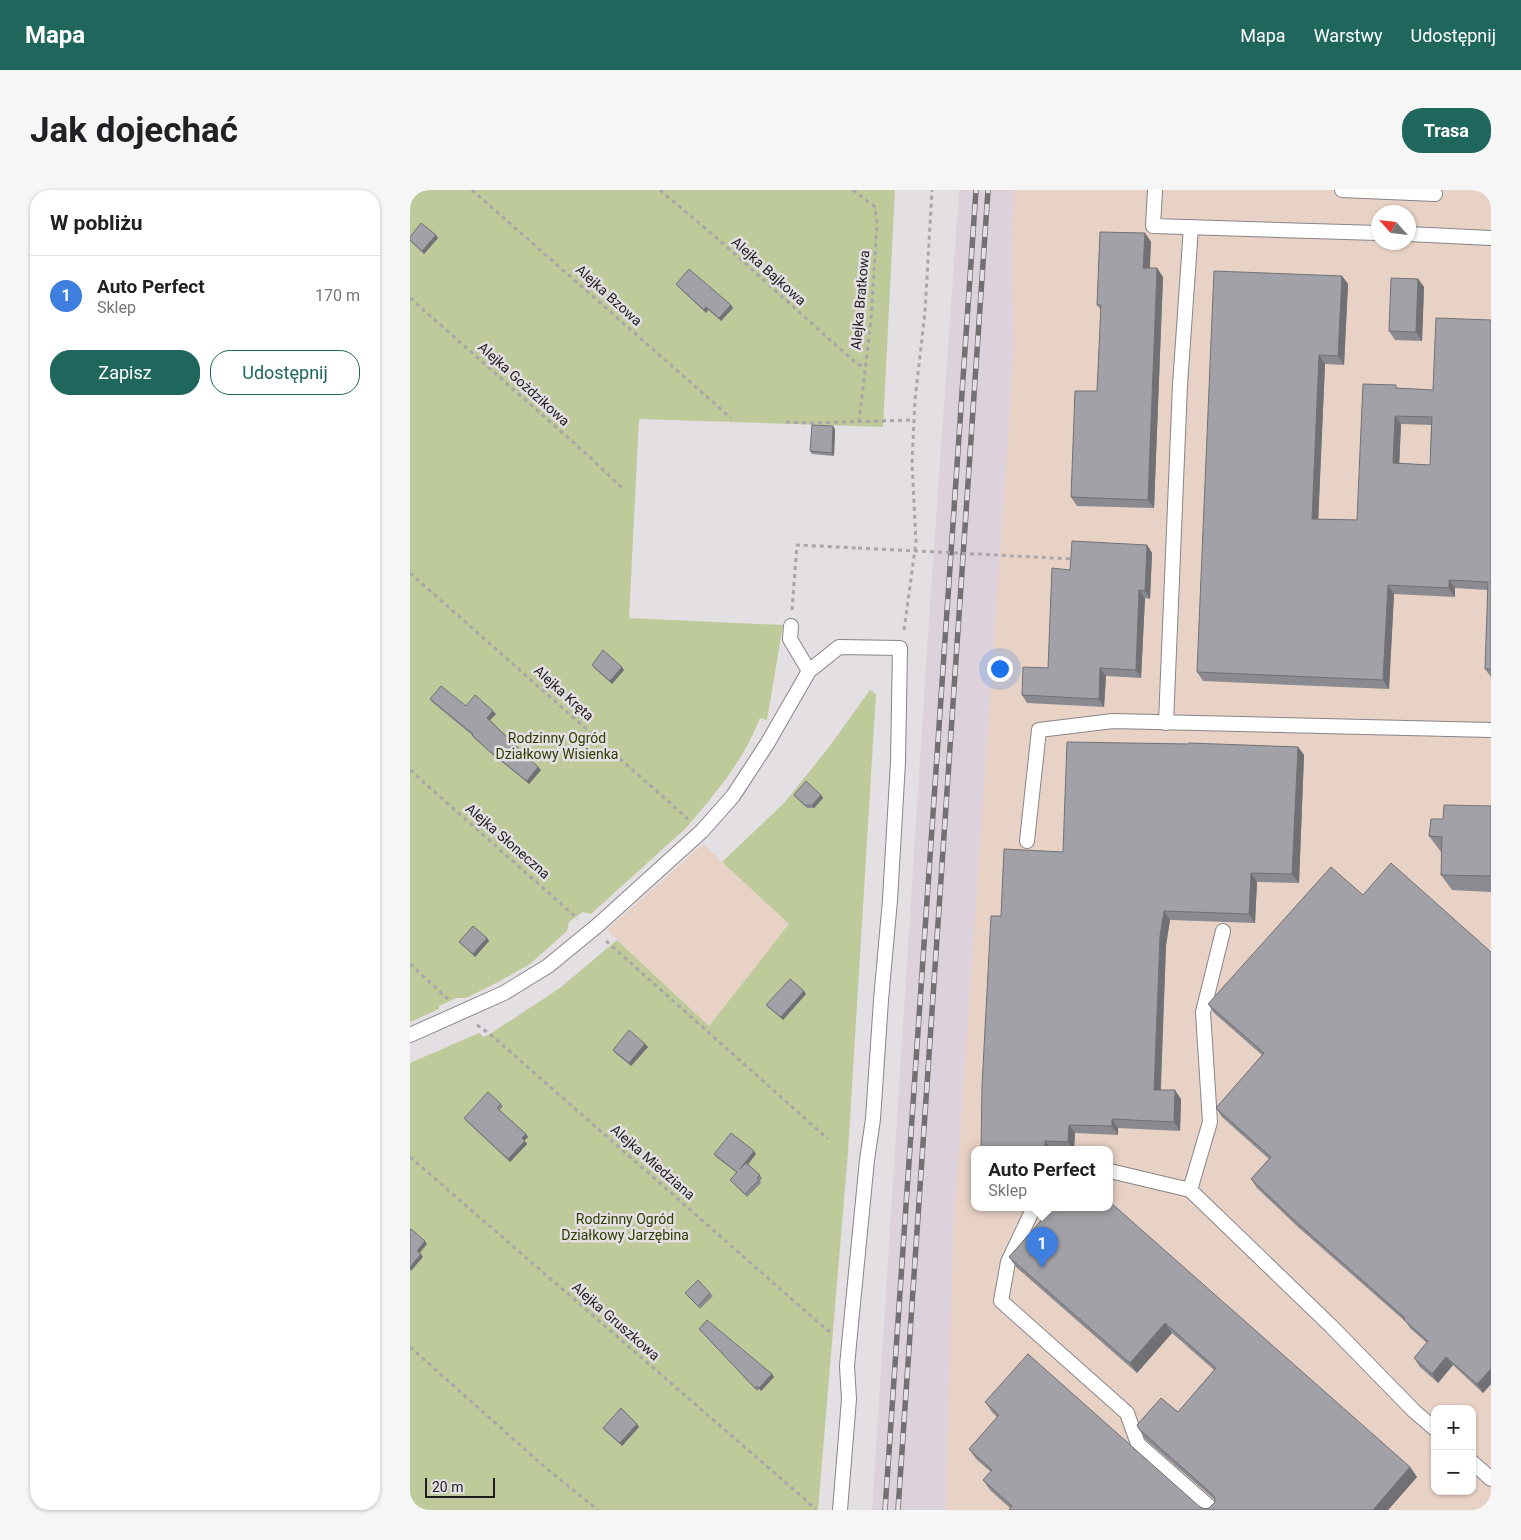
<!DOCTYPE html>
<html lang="pl">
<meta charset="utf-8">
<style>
body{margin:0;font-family:Roboto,sans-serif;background:#f6f6f6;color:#202124}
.controls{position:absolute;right:15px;bottom:15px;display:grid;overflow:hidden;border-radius:10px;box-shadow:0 1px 4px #0004}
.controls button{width:45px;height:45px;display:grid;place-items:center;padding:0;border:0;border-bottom:1px solid #e0e0e0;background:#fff;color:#202124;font:25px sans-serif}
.compass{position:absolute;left:961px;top:15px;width:45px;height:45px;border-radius:50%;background:#fff;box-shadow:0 1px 4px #0004;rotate:297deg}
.scale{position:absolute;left:15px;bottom:12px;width:70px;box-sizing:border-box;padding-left:5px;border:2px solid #1f1d1f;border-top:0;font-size:14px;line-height:18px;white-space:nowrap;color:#1f1d1f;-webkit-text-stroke:4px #e4dfe3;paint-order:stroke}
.you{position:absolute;left:589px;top:478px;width:18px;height:18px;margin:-12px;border:4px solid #fff;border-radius:50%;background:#1a73e8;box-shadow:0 0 0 8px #1a73e833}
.badge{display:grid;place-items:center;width:32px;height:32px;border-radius:50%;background:#1f675c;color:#fff;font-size:16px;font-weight:700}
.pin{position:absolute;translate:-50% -41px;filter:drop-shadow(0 1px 2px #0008)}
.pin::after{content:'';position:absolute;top:26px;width:18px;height:15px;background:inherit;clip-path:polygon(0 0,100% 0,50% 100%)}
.popup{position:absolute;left:561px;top:956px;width:142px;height:65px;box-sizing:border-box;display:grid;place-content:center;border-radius:10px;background:#fff;filter:drop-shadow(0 1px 4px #0005);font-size:16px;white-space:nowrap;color:#757577}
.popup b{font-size:19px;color:#202124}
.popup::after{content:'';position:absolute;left:50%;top:100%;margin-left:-10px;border:10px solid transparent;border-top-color:#fff}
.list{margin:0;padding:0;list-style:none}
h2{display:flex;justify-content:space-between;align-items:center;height:65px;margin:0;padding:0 20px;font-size:21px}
h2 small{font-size:16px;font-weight:400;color:#757577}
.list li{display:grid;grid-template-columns:32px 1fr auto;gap:15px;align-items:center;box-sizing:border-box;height:80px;padding:0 20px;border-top:1px solid #e0e0e0}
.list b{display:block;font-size:19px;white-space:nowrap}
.list p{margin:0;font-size:16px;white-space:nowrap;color:#757577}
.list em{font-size:16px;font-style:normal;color:#757577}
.actions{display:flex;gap:10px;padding:15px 20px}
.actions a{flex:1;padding:11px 0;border:1px solid #1f675c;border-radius:20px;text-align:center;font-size:18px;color:#1f675c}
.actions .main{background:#1f675c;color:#fff}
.map{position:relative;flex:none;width:1081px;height:1320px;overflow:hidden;border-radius:20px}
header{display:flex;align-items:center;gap:30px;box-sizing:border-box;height:70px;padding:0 25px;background:#1f675c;color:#fff}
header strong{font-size:24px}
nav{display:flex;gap:28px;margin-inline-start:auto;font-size:18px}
.intro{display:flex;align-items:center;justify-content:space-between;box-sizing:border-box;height:120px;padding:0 30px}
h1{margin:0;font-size:35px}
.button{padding:12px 22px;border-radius:20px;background:#1f675c;color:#fff;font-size:18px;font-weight:700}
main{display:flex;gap:30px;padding:0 30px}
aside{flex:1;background:#fff;border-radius:20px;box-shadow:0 1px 4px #0004}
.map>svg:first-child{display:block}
</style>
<header>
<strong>Mapa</strong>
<nav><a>Mapa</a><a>Warstwy</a><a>Udostępnij</a></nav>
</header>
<div class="intro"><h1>Jak dojechać</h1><a class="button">Trasa</a></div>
<main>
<aside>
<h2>W pobliżu<small></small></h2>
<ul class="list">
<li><span class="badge" style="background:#3f7fe0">1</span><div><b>Auto Perfect</b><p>Sklep</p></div><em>170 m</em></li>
</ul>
<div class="actions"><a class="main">Zapisz</a><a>Udostępnij</a></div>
</aside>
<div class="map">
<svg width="1081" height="1320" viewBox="0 0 1081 1320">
<rect width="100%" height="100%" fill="#e4dfe3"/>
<path fill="#ddd2dc" d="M549,0H605L602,45L604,160L543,1050L536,1320H462L518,444Z"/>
<g fill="#e8d2c5" fill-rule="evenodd">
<path d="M605,0H1081V1320H536L543,1050L604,160L602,45ZM968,22H998V52H968ZM564,959H700V1017H564ZM1025,1219H1062V1301H1025Z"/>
<path d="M293,654L379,734L299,836L197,740Z"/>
</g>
<g fill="#bfca9a">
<path d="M0,0H485L473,237L229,229L219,428L373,435L357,530L350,528C334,570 305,604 276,638L181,724L173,722L159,732L157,741L120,774L90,791L56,808H46L29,816V819L0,832Z"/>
<path d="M460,500L466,504L438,962L408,1320H0V873L69,843L74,847L80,844L150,798L207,750L299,836L379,734L312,672L375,612L419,557Z"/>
</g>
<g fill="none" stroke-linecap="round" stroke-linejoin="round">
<defs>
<g id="lane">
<path d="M745,0L743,36L968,43"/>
<path d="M932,0L1025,4"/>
<path d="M998,44L1081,48"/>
<path d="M381,436L380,449L399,481"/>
<path d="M756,533L770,195L781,37"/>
<path d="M617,651L629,540L703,531L1081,540"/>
<path d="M0,845L94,803L138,776L188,735L292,641L323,606L357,554L399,481L429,457L490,458L488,572L480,710L471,810L463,929L457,970L440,1144L437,1176L439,1209L430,1320"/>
<path d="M700,981L780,1000L921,1136L1004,1221L1025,1239"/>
<path d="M780,1000L800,932L793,822L813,741"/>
<path d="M624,1017L598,1072L591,1111L717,1223L728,1254L803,1320"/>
<path d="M1062,1272L1081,1289"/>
</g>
</defs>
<use href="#lane" stroke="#898488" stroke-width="16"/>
<g stroke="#a9a5a8" stroke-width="3" stroke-dasharray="4 4" stroke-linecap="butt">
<path d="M62,0L321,228"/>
<path d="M250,0L309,50L448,175H455"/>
<path d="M443,0L465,17L467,34L461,130L449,232"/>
<path d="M0,108L181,268L212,298"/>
<path d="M376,232L400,233L504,230"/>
<path d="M0,383L278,629"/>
<path d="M382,420L387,355L448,358"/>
<path d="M494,440L506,352L502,273L505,210L515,122L522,0"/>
<path d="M0,580L168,729"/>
<path d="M196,751L418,949"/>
<path d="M0,774L38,809"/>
<path d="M67,835L80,844L417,1140L423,1143"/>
<path d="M0,967L398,1312L405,1320"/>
<path d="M0,1157L137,1279L188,1320"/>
</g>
<use href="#lane" stroke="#fff" stroke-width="14"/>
<defs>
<g id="rail">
<path d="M475,1320L566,0"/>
<path d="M488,1320L578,0"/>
</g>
</defs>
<use href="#rail" stroke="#737072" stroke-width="5.5"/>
<use href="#rail" stroke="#e4dfe3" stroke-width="4" stroke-dasharray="11" stroke-linecap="butt"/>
<path stroke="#a9a5a8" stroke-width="3" stroke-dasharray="4 4" stroke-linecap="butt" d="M448,358L664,369"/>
</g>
<g fill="#8a8a90" fill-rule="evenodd">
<path d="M735,43L741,52L740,78H747L753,87L744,318L667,316L661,307L687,201L691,120L687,115Z"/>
<path d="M26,45L28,48L14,64L0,51V47Z"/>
<path d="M932,86L938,94L934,175L915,174L908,329L947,330L988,198L1023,200L1081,130V487L1075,479L1078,400L1045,398V407L984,404L979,499L793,491L787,482ZM991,234L1021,235L1020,275L989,273Z"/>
<path d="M1008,89L1014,97L1012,151L985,150L979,141Z"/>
<path d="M266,94L321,115L323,118L311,131L298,120L296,123L268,97Z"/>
<path d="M425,239L424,266L402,264L400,261Z"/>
<path d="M737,355L742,363L740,409L735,408L731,488L696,486L694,517L617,513L612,505L638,478L660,380Z"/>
<path d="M182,475L214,480L202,494L184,478Z"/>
<path d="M20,509L56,516L86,524L80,530L131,580L119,594L82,564L64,548L62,545L22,512Z"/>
<path d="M888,557L894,565L889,693L847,692L845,733L760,730L756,755L751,900L771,909L770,941L708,938V945L665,943L664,959H571L591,726L653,662Z"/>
<path d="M384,605H411L413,608L404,618H397L386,608Z"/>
<path d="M1081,616V702L1042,700L1031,685L1032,662H1031L1019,646L1033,629Z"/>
<path d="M953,705L1081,762V1194L1073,1203L1043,1175L1028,1193L1010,1177L1004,1168L1017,1153L1000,1138L996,1132L888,1037L847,998L841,989L859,969L812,927L806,918L852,865L804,823L798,814Z"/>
<path d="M77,748L79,751L65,767L51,754L49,752Z"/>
<path d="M396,804L373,830L359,818L356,815Z"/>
<path d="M235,854L238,857L221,876L205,863L203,860Z"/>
<path d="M91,914L93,916L90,920L116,944L118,947L114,951L117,954L100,972L56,931L54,928Z"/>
<path d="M304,964H346L338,974L350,985L352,988L350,991L351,993L337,1007L320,990L327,983L306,967Z"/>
<path d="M643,1017L1000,1277L1007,1287L978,1320H599L600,1318L580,1300L573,1290L581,1282L566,1269L559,1259L587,1227L582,1222L575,1212L795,1319L799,1318L805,1312V1310L735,1249L729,1239L768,1222L804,1180L762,1143L727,1183L606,1077L599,1067Z"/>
<path d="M275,1103H300L303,1106L290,1119Z"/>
<path d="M289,1139L362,1184L364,1187L351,1201L349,1199L347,1201Z"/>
<path d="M229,1237L212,1256L195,1241L193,1238Z"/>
</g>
<g fill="#717175">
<path d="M735,43L741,52L739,87L733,78Z"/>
<path d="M26,45L28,48L14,64L12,61Z"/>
<path d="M747,78L753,87L744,318L738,310Z"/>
<path d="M932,86L938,94L934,175L928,166Z"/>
<path d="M1008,89L1014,97L1012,151L1006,142Z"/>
<path d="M321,115L323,118L311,131L309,128Z"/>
<path d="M296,117L298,120L296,123L294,120Z"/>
<path d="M909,165L915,174L908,337L902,329Z"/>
<path d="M985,226L991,234L989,281L983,273Z"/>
<path d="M423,236L425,239L424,266L422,263Z"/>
<path d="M737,355L742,363L740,409L735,401Z"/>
<path d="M1039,390L1045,398V407L1039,398Z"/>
<path d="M978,395L984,404L979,499L973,490Z"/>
<path d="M729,400L735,408L731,488L726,480Z"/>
<path d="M212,477L214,480L202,494L200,491Z"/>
<path d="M690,478L696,486L694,517L689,509Z"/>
<path d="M83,521L86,524L79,531L77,528Z"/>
<path d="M888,557L894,565L889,693L882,684Z"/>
<path d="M128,577L131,580L119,594L117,591Z"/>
<path d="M411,605L413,608L404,618L402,615Z"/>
<path d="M841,683L847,692L845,733L839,724Z"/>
<path d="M754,721L760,730L756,755L750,909L744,900L750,746Z"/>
<path d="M77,748L79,751L65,767L63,764Z"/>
<path d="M394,801L396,804L373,830L371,827Z"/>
<path d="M235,854L238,857L221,876L219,873Z"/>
<path d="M765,900L771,909L770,941L764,932Z"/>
<path d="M702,929L708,938V945L702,936Z"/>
<path d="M659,935L665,943L664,959L658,952Z"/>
<path d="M116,944L118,947L114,951L112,948Z"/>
<path d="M115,951L117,954L100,972L98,969Z"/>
<path d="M635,951L641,959H635Z"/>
<path d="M344,961L346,964L332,982L330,979Z"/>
<path d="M15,1051L17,1054L9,1064L7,1061Z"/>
<path d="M11,1064L13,1067L1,1081L0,1079V1077Z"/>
<path d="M755,1133L762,1143L727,1183L720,1173Z"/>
<path d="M1036,1167L1043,1175L1028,1193L1022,1184Z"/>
<path d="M1081,1179V1194L1073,1203L1067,1194Z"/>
<path d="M362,1184L364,1187L351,1201L349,1198Z"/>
<path d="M227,1234L229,1237L212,1256L210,1253Z"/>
<path d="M1000,1277L1007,1287L978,1320H963Z"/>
</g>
<g fill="#a1a1a7" stroke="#717175" fill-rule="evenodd">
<path d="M11,33L26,45L12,61L0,50V47Z"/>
<path d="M690,42L735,43L733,78H747L738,310L661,307L665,201H687L691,115H687Z"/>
<path d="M279,79L321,115L309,128L296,117L294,120L266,94Z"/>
<path d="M804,81L932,86L928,166L909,165L902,329L947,330L953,194L986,195V198L1023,200L1026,128L1081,130V479H1075L1078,392L1039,390V398L978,395L973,490L787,482ZM985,226L1022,227L1020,275L983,273Z"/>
<path d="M981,88L1008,89L1006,142L979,141Z"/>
<path d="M402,235L423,236L422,263L400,261Z"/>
<path d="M662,351L737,355L735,401L729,400L726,480L690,478L689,509L612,505L613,477L638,478L642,378L660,380Z"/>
<path d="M193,460L212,477L200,491L182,475Z"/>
<path d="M31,496L56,516L65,505L83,521L77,528L128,577L117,591L79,561L62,545L63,544L20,509Z"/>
<path d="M657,552L779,554V553L888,557L882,684L841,683L839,724L754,721L750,746L744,900H765L764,932L702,929V936L659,935L658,952L635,951V959H571L572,896L581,726H591L594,659L653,662Z"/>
<path d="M396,591L411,605L402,615H395L384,605Z"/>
<path d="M1034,615L1081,616V686L1031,685L1032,647L1019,646L1021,629H1033Z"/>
<path d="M981,673L1081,762V1179L1067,1194L1036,1167L1022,1184L1004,1168L1018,1151L994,1130L995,1128L882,1028L841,989L861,967L806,918L854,863L798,814L921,677L953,705Z"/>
<path d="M63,736L77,748L63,764L49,752Z"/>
<path d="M380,789L394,801L371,827L356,815Z"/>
<path d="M219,840L235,854L219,873L203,860Z"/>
<path d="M78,902L91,914L87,918L116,944L112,948L115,951L98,969L54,928Z"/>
<path d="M321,943L344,961L330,979L336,973L350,985L347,988L349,990L335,1004L320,990L327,982L304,964Z"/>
<path d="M700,1012L1000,1277L963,1320H599L602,1316L573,1290L582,1280L559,1259L589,1225L575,1212L618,1164L790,1317L795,1319L799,1318L805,1312V1308L802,1304L729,1239L727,1235L751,1208L768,1222L806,1178L755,1133L720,1173L599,1067L643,1017H700Z"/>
<path d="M0,1039H1L15,1051L7,1061L11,1064L0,1077Z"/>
<path d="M288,1090L300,1103L288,1116L275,1103Z"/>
<path d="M297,1130L362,1184L349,1198L347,1196L345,1198L289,1139Z"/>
<path d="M211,1218L227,1234L210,1253L193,1238Z"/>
</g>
<g text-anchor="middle" stroke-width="5" stroke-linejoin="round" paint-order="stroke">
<g font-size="14" fill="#1f1d1f" stroke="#e4dfe3">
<text transform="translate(359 81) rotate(42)" y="5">Alejka Bajkowa</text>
<text transform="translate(199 105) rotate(42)" y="5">Alejka Bzowa</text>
<text transform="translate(450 110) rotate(-85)" y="5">Alejka Bratkowa</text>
<text transform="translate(114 194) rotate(42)" y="5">Alejka Gożdzikowa</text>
<text transform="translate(154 503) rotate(42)" y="5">Alejka Kręta</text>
<text transform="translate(98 651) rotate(41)" y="5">Alejka Słoneczna</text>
<text transform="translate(243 972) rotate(41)" y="5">Alejka Miedziana</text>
<text transform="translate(206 1131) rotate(41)" y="5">Alejka Gruszkowa</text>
</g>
<g font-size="14" fill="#323b00" stroke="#e4dfe3">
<text x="147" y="553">Rodzinny Ogród<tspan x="147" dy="16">Działkowy Wisienka</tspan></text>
<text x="215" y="1034">Rodzinny Ogród<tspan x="215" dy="16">Działkowy Jarzębina</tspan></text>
</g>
</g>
</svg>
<div class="controls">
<button>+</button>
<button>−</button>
</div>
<svg class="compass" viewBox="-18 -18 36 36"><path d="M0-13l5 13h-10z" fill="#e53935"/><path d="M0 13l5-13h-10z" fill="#757577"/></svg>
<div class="scale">20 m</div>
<div class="you"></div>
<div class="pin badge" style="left:632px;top:1078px;background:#3f7fe0">1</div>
<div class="popup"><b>Auto Perfect</b>Sklep</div>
</div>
</main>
